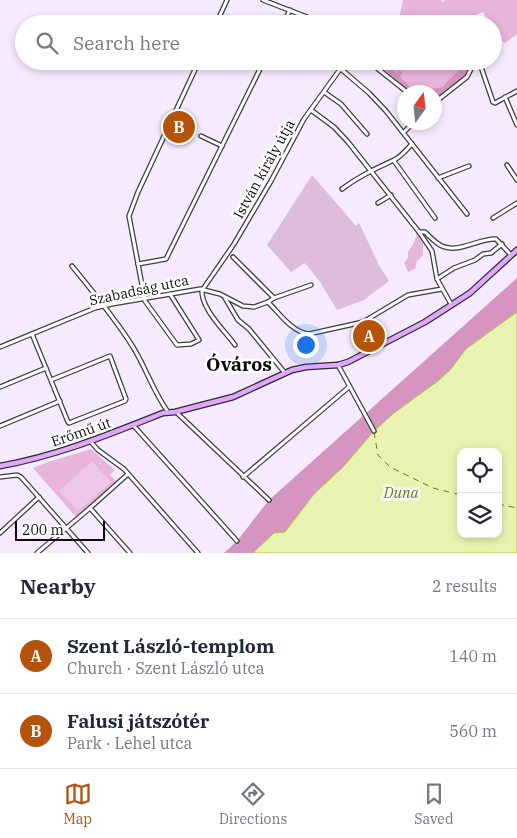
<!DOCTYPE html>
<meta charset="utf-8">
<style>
body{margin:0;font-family:"IBM Plex Serif",serif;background:#f2f2f3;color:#1f2937}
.controls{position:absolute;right:15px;bottom:15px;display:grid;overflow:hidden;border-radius:10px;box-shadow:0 2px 8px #0003}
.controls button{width:45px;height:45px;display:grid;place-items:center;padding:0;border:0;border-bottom:1px solid #e0e1e3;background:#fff;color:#1f2937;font:25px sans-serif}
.compass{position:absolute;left:397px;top:85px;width:45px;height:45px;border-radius:50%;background:#fff;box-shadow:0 2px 8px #0003;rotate:15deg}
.scale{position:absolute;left:15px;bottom:12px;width:90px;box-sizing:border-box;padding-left:5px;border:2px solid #0b0b0b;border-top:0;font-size:14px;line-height:18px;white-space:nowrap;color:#0b0b0b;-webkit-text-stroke:4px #fff;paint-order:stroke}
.you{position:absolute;left:305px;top:344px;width:18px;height:18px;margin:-12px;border:4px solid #fff;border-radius:50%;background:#1a73e8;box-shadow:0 0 0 8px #1a73e833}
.badge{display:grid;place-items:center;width:32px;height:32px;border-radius:50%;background:#b45309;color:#fff;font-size:16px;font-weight:700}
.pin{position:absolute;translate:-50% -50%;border:2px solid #fff;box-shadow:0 1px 5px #0006}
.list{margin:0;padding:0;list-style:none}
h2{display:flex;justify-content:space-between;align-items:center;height:65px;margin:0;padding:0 20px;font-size:21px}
h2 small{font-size:16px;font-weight:400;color:#747a83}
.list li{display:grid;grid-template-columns:32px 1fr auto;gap:15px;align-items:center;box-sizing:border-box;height:75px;padding:0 20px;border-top:1px solid #e0e1e3}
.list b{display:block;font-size:19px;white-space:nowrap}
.list p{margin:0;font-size:16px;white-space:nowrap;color:#747a83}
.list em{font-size:16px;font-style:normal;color:#747a83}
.icon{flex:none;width:28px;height:28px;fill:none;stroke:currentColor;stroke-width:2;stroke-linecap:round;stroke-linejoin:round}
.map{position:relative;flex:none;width:517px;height:553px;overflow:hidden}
.search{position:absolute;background:#fff;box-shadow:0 2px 8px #0003;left:15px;right:15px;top:15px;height:55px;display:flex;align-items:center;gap:12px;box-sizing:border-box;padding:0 18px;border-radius:28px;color:#747a83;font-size:19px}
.sheet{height:215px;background:#fff}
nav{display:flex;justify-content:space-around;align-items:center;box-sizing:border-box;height:70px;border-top:1px solid #e0e1e3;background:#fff;font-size:14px;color:#747a83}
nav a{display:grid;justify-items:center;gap:2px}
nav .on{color:#b45309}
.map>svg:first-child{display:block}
</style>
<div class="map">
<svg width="517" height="553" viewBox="0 0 517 553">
<rect width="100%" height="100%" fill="#f6eafe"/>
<g fill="#e6b5d9">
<path d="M403,0H441L442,2L446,0H517V34L505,43L496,39L493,24H490L483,12L455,24H398Z"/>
<path d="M374,61H473L467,75L435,101L434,92H410Z"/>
<path d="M417,234L423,242V255L417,261L415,269L408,272L404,263L408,258V252C412,247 415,240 417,234Z"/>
<path d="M91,449L115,470L110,475L118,483L77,518L33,468L45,463Z"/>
</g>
<g fill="#d695c0">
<path d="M375,61H394L391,68L397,73L399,70L402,72L400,77L415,92H411Z"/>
<path d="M465,61H472L466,75L435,100L434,92H430L432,89L443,87C449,78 459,72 466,63Z"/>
<path d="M517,278V312L466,349L450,370L438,381L394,413L374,431L343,467L314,494L285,532L274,533L253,553H224L237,541L269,500Z"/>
</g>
<path fill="#debdda" d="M312,175L356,226L359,223L380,267L389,281L364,300L337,310L320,282L305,263L291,272L267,245Z"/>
<path fill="#eec7e9" d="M92,461L111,482L78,511L59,491Z"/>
<path fill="#e8f3b1" stroke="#adc73a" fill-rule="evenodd" d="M517,312V553H253L274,533L285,532L314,494L343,467L374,431L394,413L438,381L450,370L466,349ZM461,452H498V534H461Z"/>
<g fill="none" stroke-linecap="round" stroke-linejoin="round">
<g stroke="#667c18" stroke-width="1" stroke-dasharray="6 5" stroke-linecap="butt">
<path d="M374,432L378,455L390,467L433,488L461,495"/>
<path d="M498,504L517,508"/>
</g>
<defs>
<g id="street">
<path d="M263,0L325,24"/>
<path d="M216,24L227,0"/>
<path d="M283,24L290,10"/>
<path d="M368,61L407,92"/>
<path d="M479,61L493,102L495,103L517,91"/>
<path d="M341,69L369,93L386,111L467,214"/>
<path d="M324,92L341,104L367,134"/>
<path d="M505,97L517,125"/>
<path d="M434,103L467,77L475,61"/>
<path d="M311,110L334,127L348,142L419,232L432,251L437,279L451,304"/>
<path d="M404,132L414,122"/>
<path d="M201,136L222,146"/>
<path d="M394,161L435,218"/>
<path d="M507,165L517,180"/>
<path d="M438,178L469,166"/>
<path d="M342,189C359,176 375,169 394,160C401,157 407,149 412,144"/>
<path d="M378,203L391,195"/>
<path d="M493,218L517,203"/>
<path d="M419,232H425C429,236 433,240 437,243C455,257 477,238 496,239L511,255"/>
<path d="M233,257L274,298"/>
<path d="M138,264L166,259L264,61"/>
<path d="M72,266C93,292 115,318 133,347C146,368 153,391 168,412"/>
<path d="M437,279L454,268L475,260L483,254L491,253L502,244"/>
<path d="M202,289C200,308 225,331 235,345"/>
<path d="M203,289L234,244L271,181L304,119L346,61"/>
<path d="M170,294L199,340L191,344L177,345L145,301L129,216L138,192L199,61"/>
<path d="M225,298L238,320L249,329L285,373"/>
<path d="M268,302C280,314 292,332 309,334L363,322L408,295L442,289"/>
<path d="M32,334L68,422L69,423L125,401L126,399L110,356L51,380"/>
<path d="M0,347L95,308L112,304L200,289L220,294L243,306L254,307L268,302L274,298L311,285"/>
<path d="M338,365L374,431"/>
<path d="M0,387L46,368"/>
<path d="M176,412L269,500"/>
<path d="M133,425L237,541"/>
<path d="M0,426L60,401"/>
<path d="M90,441L98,450L124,469L198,553"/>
<path d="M0,477L17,475L21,477L88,553"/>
<path d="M243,477L349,387"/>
<path d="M90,508L130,553"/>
<path d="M0,533L39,497"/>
<path d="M37,553L90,508L128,474"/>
</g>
<path id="secondary" d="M0,466C57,456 110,434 163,413L175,412L233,397L292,370L306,367L338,365L348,362L425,322L470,293L517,250"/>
</defs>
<use href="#street" stroke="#3e3e3e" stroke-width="5.5"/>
<use href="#secondary" stroke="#2d2d2d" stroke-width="7"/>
<use href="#street" stroke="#fff" stroke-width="3"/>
<use href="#secondary" stroke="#e0a7fc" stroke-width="4.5"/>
</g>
<g text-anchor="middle" stroke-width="5" stroke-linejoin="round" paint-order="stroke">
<g font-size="14" fill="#0b0b0b" stroke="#fff">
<text transform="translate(264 169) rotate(-61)" y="5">István király útja</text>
<text transform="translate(139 290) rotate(-12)" y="5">Szabadság utca</text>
<text transform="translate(81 432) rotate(-19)" y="5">Erőmű út</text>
</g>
<g font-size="15" font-style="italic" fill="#667c18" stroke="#fff">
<text x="401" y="498">Duna</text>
</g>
<g font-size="19" font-weight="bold" fill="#0b0b0b" stroke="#fff">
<text x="239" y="371">Óváros</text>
</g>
</g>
</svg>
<div class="controls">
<button><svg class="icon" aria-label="locate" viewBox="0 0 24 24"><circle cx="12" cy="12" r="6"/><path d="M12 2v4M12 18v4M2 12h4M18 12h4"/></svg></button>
<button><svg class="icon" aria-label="layers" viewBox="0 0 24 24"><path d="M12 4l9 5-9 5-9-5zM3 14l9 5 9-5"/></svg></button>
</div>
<svg class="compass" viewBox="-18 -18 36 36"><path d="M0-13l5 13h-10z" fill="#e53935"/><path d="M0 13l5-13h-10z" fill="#747a83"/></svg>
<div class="scale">200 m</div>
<div class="you"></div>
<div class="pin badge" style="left:369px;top:336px">A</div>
<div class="pin badge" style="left:179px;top:127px">B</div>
<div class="search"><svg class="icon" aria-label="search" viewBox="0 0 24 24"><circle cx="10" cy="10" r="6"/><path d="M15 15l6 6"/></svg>Search here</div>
</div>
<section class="sheet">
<h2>Nearby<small>2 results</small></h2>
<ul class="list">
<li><span class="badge">A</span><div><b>Szent László-templom</b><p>Church · Szent László utca</p></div><em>140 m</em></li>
<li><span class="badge">B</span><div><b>Falusi játszótér</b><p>Park · Lehel utca</p></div><em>560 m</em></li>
</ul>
</section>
<nav>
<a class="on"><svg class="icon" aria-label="map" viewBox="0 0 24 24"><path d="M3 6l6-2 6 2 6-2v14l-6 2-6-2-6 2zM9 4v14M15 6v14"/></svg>Map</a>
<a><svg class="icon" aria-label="directions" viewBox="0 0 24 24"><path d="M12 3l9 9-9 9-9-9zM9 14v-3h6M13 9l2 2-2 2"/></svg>Directions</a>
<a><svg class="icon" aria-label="saved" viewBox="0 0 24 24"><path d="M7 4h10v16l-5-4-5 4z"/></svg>Saved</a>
</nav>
